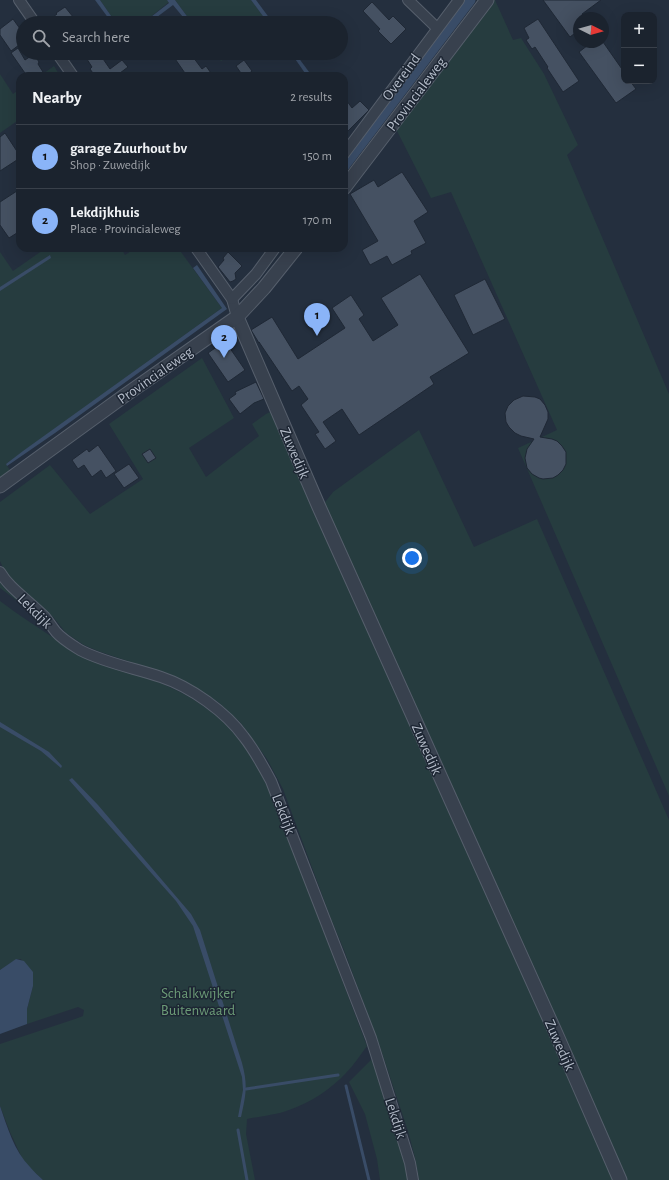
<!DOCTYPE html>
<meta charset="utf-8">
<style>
body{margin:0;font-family:"Alegreya Sans",sans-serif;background:#242b36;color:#f1f3f6}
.controls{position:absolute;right:12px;top:12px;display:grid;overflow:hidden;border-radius:8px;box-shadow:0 4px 16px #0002}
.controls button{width:36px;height:36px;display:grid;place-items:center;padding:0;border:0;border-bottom:1px solid #39404a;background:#1b232e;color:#f1f3f6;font:20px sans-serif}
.compass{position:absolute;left:573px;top:12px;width:36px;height:36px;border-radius:50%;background:#1b232e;box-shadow:0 4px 16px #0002;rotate:95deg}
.you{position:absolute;left:412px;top:558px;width:14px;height:14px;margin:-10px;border:3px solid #fff;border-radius:50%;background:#1a73e8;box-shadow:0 0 0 6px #1a73e833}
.badge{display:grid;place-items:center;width:26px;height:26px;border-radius:50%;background:#8ab4f8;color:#111;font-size:13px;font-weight:700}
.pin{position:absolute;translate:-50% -33px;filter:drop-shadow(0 1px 2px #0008)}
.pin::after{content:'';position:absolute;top:21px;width:14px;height:12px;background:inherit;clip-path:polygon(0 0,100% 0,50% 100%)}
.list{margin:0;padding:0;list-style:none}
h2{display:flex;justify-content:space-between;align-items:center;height:52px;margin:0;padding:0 16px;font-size:17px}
h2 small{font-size:13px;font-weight:400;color:#a0a4aa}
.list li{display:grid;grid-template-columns:26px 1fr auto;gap:12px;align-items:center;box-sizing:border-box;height:64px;padding:0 16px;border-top:1px solid #39404a}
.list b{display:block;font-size:15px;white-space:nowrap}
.list p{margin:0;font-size:13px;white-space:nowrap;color:#a0a4aa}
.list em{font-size:13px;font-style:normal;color:#a0a4aa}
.icon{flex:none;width:22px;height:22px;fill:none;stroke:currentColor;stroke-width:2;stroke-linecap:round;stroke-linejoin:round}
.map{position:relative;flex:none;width:669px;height:1180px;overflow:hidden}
.search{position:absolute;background:#1b232e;box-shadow:0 4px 16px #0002;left:16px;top:16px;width:332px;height:44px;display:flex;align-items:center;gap:10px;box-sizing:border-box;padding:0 14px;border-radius:22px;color:#a0a4aa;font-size:15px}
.panel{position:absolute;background:#1b232e;box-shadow:0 4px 16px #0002;left:16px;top:72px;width:332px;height:180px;border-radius:12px}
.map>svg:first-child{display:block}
</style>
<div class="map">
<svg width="669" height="1180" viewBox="0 0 669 1180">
<rect width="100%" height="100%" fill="#242f3e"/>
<g fill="#263c3f">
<path d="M100,0H167L169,2L143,23H116Z"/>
<path d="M175,0H251L268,23H192Z"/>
<path d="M490,0H495L513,40L521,38L544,74L578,145L567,155L669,394V796L518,448L557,430L451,192L431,198L396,129Z"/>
<path d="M214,53H235L221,61Z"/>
<path d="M54,66L60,76H40Z"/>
<path d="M0,74L13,94L20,89V119L0,133Z"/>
<path d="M46,248H121L125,255L136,248H178L222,308L6,464L11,472L0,480V252L13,271Z"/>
<path d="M202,358L234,418L189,448L206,477L259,436L252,424L266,414L272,411L615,1180H419L415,1158L408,1131L381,1050L344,950L331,919L283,789L267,759L240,722L218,702L202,692L184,683L148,668L98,651L84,645L66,633L54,618L44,608L21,589L5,572L0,561V502L50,465L90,514L143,479L109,424Z"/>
<path d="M419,430L474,547L537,519L669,820V1180H624L322,506L333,492Z"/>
<path d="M0,580L32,612L0,588Z"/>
<path d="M0,601C20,616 40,629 60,642C68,647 76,653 84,657C105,667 128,672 150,679C194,695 230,720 254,760C261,772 266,785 273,798L367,1046C360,1055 354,1065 346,1073C331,1089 310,1103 289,1110C276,1115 261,1116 247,1119L246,1134L255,1180H43L29,1167L22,1158L10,1132L0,1106V1044L75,1019L83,1016L84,1010L78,1007L27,1024V1009L33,986L21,959H17L0,970Z"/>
<path d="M372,1059L400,1143L408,1180H380L377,1159L365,1114L349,1082Z"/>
</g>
<g fill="#394c67">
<path d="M95,0H100L116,23H112Z"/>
<path d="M167,0H175L192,23H188L173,5L149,23H143L169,3Z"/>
<path d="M251,0H256L273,23H268Z"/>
<path d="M291,53H295L312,76H307Z"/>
<path d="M50,255L51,258L0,291V287Z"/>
<path d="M197,265L227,309L55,433L7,466L6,464L23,451L222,308L193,268Z"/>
<path d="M0,722L49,752L62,766L61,768L41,751L0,727Z"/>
<path d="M72,778L98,805L191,914L200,930L242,1063C248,1085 246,1095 241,1117H238L243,1090L242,1077L193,926L176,901L69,780Z"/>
<path d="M16,959L24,961L33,972V986L27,1009V1024L0,1034V970Z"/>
<path d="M0,1106C7,1126 14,1151 30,1167C34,1172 39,1176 43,1180H0Z"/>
</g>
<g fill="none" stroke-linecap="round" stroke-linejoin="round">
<g stroke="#394c67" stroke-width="3">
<path d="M346,1086L369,1180"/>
<path d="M246,1089L338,1075"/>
<path d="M238,1130L247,1180"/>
</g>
<path stroke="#394c67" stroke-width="11" d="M344,166L470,0"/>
</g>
<g fill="#455162" stroke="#1f2835">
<path d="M543,0H601L582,14L585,18H579V30L570,37Z"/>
<path d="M372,2L389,20L393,16L406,29L391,44L378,31L380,29L363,11Z"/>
<path d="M65,7L78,23H45L57,14L56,13Z"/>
<path d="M13,19L23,33V42L11,51L0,35V29Z"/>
<path d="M538,19L579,81L563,92L547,68L548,67L535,47L532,49L526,40L529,38L524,28Z"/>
<path d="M592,42H603L624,72V81H630L636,89L616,103L579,52Z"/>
<path d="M18,48L25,60L34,54L39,62L38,64L43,72L38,76H27L11,53Z"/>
<path d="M83,53H99L110,69L122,60L128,67L116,76H95L90,69L92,67Z"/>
<path d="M171,53H190L202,69L206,66L213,76H187Z"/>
<path d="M244,60L252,71L246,76H243L236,66Z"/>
<path d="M344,97L352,108L360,101L369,110L344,135Z"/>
<path d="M5,133L20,156V158L0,171V137Z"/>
<path d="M402,172L428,212L414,221L426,243L411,251L412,254L392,265L387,256L370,265L362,250L378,241L350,194L374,180L378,187Z"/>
<path d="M20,189V231L9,238L0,225V202Z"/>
<path d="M228,252L242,266L235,273L236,279L233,281L230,282L218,267L224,260L223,258Z"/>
<path d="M420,274L469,353L430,377L434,384L359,435L342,409L323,422L336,441L325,449L315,434L319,432L301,405L308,399L299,386L292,391L259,342V343L251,330L272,317L298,359L345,328L332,308L351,295L364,315L359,319L373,341L398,325L381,298Z"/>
<path d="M485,279L505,319L473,335L454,295Z"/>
<path d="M225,341L245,370L228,382L208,353Z"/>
<path d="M256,382L264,399L254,403L240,414L229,399L236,394L235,392Z"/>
<path d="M523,396L535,397L540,399L545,405L548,412V419L540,437L552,439L557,441L562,446L566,452V464L563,470L558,475L553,478L543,479L539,478L532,474L527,468L525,458L527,449L534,439L521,436L515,433L509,427L506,422L505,413L508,406L514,400Z"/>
<path d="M98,445L116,471L106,478L101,470L92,477L84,465L78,469L72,460L87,449L89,452Z"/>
<path d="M150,449L156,458L148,463L142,454Z"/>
<path d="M129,464L139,478L124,488L114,474Z"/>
</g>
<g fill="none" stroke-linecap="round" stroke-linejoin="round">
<defs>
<g id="minor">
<path d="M19,0L35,23"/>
<path d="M408,0L437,28"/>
<path d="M57,53L73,76"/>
<path d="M344,154L459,0"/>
<path d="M196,248L232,299L237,317"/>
<path d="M232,299L256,274L275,248"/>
<path d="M0,572C3,577 7,582 11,586C22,597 34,606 45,617C49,622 52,627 56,632C62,639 72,645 80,650C105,663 134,668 161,677C191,687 226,712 244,737C255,751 263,766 271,781L371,1038L410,1163L413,1180"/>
</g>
<g id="tertiary">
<path d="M344,188L487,0"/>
<path d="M237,317L319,507L558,1038L620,1180"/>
<path d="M0,486L124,396L237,317L264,288L296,248"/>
</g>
</defs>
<use href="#minor" stroke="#565f6c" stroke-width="12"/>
<use href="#tertiary" stroke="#565f6c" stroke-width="15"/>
<use href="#minor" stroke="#38414e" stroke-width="10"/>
<use href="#tertiary" stroke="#38414e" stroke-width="13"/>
</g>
<g text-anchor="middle" stroke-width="3" stroke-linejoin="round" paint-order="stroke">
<g font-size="15" fill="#b4bcc9" stroke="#1d2633">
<text transform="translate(401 77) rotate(-54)" y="5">Overeind</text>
<text transform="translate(416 94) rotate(-53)" y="5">Provincialeweg</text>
<text transform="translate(155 375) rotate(-35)" y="5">Provincialeweg</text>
<text transform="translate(295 453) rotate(67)" y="5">Zuwedijk</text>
<text transform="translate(35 611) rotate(45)" y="5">Lekdijk</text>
<text transform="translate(427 749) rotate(66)" y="5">Zuwedijk</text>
<text transform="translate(284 814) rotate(69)" y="5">Lekdijk</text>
<text transform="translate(560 1045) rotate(66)" y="5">Zuwedijk</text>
<text transform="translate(396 1118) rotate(72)" y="5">Lekdijk</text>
</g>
<g font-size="15" fill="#6b9a76" stroke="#1d2633">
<text x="198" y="998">Schalkwijker<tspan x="198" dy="17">Buitenwaard</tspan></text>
</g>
</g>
</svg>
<div class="controls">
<button>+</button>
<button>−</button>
</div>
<svg class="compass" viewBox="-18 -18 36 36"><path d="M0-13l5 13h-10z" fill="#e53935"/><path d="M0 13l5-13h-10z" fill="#a0a4aa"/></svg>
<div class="you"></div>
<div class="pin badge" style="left:317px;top:336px">1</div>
<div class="pin badge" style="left:224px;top:358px">2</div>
<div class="search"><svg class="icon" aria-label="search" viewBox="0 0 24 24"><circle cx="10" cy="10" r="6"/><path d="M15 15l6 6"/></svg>Search here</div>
<section class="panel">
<h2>Nearby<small>2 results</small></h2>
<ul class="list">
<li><span class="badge">1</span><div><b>garage Zuurhout bv</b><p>Shop · Zuwedijk</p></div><em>150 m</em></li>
<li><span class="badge">2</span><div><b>Lekdijkhuis</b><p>Place · Provincialeweg</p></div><em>170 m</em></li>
</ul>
</section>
</div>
